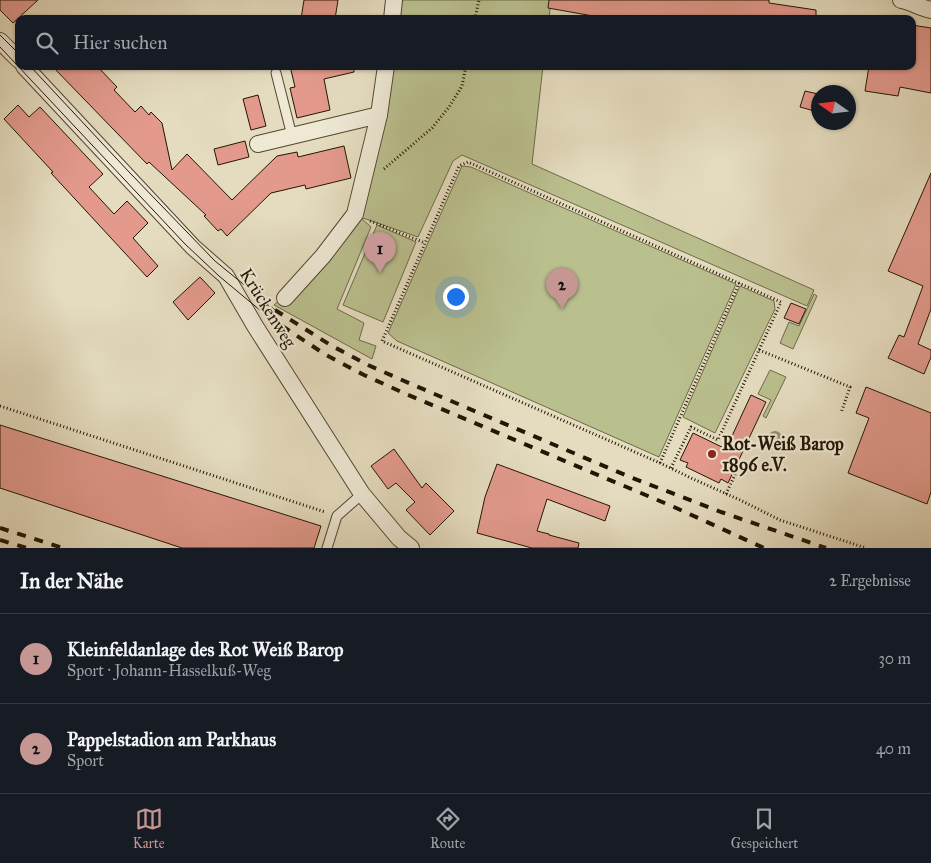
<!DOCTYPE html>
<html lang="de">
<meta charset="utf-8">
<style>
body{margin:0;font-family:"IM FELL Great Primer",serif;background:#242831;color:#f1f3f6}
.compass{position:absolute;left:811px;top:85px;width:45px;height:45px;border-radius:50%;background:#171b24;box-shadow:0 1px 4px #0004;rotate:284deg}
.you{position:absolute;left:455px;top:296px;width:18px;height:18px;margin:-12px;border:4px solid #fff;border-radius:50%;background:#1a73e8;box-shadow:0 0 0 8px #1a73e833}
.badge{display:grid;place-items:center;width:32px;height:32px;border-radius:50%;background:#c59692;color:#111;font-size:16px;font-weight:700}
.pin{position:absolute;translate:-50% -41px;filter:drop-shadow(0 1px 2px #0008)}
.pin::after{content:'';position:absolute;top:26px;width:18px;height:15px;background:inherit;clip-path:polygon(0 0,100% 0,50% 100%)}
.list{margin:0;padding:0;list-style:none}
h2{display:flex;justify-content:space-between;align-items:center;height:65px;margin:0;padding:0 20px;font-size:21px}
h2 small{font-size:16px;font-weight:400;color:#9ea1a6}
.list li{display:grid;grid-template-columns:32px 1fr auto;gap:15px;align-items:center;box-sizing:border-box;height:90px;padding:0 20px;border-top:1px solid #363941}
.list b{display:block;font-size:19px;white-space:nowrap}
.list p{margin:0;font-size:16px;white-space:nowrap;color:#9ea1a6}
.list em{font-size:16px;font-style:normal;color:#9ea1a6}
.icon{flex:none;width:28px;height:28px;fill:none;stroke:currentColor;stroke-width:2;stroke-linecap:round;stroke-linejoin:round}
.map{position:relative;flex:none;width:931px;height:548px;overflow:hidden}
.search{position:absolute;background:#171b24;box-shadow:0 1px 4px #0004;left:15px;right:15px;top:15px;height:55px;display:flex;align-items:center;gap:12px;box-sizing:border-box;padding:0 18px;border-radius:10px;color:#9ea1a6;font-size:19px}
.sheet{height:245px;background:#171b24}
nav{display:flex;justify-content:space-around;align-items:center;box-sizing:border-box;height:70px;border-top:1px solid #363941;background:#171b24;font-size:14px;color:#9ea1a6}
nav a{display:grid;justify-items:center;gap:2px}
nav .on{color:#c59692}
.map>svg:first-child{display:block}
</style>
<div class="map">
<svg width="931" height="548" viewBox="0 0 931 548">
<rect width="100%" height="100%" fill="#e5dcbf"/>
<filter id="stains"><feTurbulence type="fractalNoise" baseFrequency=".004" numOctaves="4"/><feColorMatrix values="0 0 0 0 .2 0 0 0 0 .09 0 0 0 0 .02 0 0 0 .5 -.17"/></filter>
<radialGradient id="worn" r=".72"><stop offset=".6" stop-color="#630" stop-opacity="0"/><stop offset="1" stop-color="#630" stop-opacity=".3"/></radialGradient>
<g fill="#babf8e" stroke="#6e6a49">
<path d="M401,0H551L549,19H397Z"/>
<path d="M387,66H543L532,164L814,290L807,306L462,155L453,161L418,237L360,217L371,227L337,309L364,323L359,340L376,346L372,359L274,305L299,283L355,214Z"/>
<path d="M462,166L471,167L736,284L659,457L397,341L388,333Z"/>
<path d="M377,225L416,242L383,322L343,305Z"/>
<path d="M740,286L774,301L775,309L715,433L683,417Z"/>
<path d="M814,294L817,296L793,349L780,343L789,322L799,326Z"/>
<path d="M770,370L786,377L766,418L763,416L771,400L758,394Z"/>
</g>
<g fill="#e39a8d" stroke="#221504">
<path d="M0,0H38L13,23L0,10Z"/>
<path d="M304,0H338L335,19H301Z"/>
<path d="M549,0H769V3L816,10V19H610L548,8Z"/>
<path d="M912,25L931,28V93L900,87L898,96L865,91L869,66H912Z"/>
<path d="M52,66H97L117,87L114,90L135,112L141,106L149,115L151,112L162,123L172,170L187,154L232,200L277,156L297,152L298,157L344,146L351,178L306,189L305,185L271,193L227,236L221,229L218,231L204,216L206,215L149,162L147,164Z"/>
<path d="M290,66H354V72L324,79L330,110L297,118L290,88L295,87Z"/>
<path d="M805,91L818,94V112L800,107Z"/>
<path d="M258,95L266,126L251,130L243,99Z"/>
<path d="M18,105L29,117L40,107L103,174L89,187L114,214L127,201L148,223L133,238L158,266L147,277L51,173L53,172L4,119Z"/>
<path d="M245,141L249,157L218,165L214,149Z"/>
<path d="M931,173V309L918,344L931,350V357L924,374L888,358L899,335L904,337L923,286L888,271Z"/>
<path d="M200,277L215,293L188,320L173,302Z"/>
<path d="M791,303L806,309L799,324L784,318Z"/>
<path d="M866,387L931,413V492L927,504L848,473L869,418L856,413Z"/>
<path d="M751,395L766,402L728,483L721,479L719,483L686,467L688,463L680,460L693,433L726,449Z"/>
<path d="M0,425L321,526L314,548H182L0,488Z"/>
<path d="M394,449L422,488L426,483L454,511L430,535L406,510L415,502L396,483L388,489L371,466Z"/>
<path d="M497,464L610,506L605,521L547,499L537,531L549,534V535L579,543L578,548H532L477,533L485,497Z"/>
</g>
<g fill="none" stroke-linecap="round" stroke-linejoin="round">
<defs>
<g id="service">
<path d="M276,73L292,136"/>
<path d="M327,548L337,516L362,494"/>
</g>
<g id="minor">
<path d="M901,0C912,2 920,8 931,10"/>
<path d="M392,19L394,0"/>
<path d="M0,41L19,60"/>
<path d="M24,66L193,247L226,276L255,326L362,494L399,538L411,548"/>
<path d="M258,144L379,115"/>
<path d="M285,298L323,256L355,214L379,115L386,66"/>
</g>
</defs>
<use href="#service" stroke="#534733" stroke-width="11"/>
<use href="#minor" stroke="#534733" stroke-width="18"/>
<g stroke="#221504" stroke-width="3" stroke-dasharray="1 2.5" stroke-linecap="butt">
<path d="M475,19L479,0"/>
<path d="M384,169L432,128L449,107L462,86L466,66"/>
<path d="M370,221L425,243"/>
<path d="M759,350L850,387L841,413"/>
<path d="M0,406L325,512"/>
<path d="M660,463L739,283"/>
<path d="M671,468L691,427L718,440L781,302L468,162L459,166L382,341L660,463L691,478L740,500L780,520L866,548"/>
<path d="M726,494L740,464L738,463"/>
</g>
<use href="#service" stroke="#eee8d5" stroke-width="9"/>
<use href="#minor" stroke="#eee8d5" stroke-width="16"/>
<g stroke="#221504" stroke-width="1">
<path d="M0,35L19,54"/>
<path d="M0,47L185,244L219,276L267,316"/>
<path d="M30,66L130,173L215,261L275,310"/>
</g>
<g stroke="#221504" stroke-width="4" stroke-dasharray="9 9" stroke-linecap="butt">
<path d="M275,310L332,346L368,365L411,384L630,477L721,512L826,548"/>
<path d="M267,316L326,355L364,375L406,394L674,507L764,548"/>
<path d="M0,528L63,548"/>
<path d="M0,540L27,548"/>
</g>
</g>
<circle fill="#978f73" cx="775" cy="438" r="7"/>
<circle fill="#8f2418" stroke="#eee8d5" stroke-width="2" cx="712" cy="454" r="5"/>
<g text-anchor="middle" stroke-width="4.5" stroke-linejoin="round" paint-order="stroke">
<g font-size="18" fill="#221504" stroke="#eee8d5">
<text transform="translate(268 308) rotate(58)" y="6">Krückenweg</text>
</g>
<g font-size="18" font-weight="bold" fill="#221504" stroke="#eee8d5" text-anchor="start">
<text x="722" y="450">Rot-Weiß Barop<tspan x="722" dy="21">1896 e.V.</tspan></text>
</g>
</g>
<rect width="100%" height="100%" filter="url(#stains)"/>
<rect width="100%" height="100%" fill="url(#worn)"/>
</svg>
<svg class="compass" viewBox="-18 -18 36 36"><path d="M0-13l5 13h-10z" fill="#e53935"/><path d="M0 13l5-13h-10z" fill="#9ea1a6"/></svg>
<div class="you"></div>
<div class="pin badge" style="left:380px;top:273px">1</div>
<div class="pin badge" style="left:562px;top:309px">2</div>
<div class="search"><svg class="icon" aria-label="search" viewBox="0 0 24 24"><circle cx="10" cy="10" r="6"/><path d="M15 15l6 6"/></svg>Hier suchen</div>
</div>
<section class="sheet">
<h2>In der Nähe<small>2 Ergebnisse</small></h2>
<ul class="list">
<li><span class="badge">1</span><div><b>Kleinfeldanlage des Rot Weiß Barop</b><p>Sport · Johann-Hasselkuß-Weg</p></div><em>30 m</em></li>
<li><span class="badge">2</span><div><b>Pappelstadion am Parkhaus</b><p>Sport</p></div><em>40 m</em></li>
</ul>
</section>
<nav>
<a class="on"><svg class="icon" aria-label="map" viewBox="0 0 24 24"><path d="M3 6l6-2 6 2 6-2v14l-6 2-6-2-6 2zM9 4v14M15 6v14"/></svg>Karte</a>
<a><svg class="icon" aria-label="directions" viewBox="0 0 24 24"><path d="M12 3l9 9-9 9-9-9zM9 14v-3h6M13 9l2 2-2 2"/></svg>Route</a>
<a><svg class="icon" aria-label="saved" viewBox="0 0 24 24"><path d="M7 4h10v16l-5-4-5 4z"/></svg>Gespeichert</a>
</nav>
